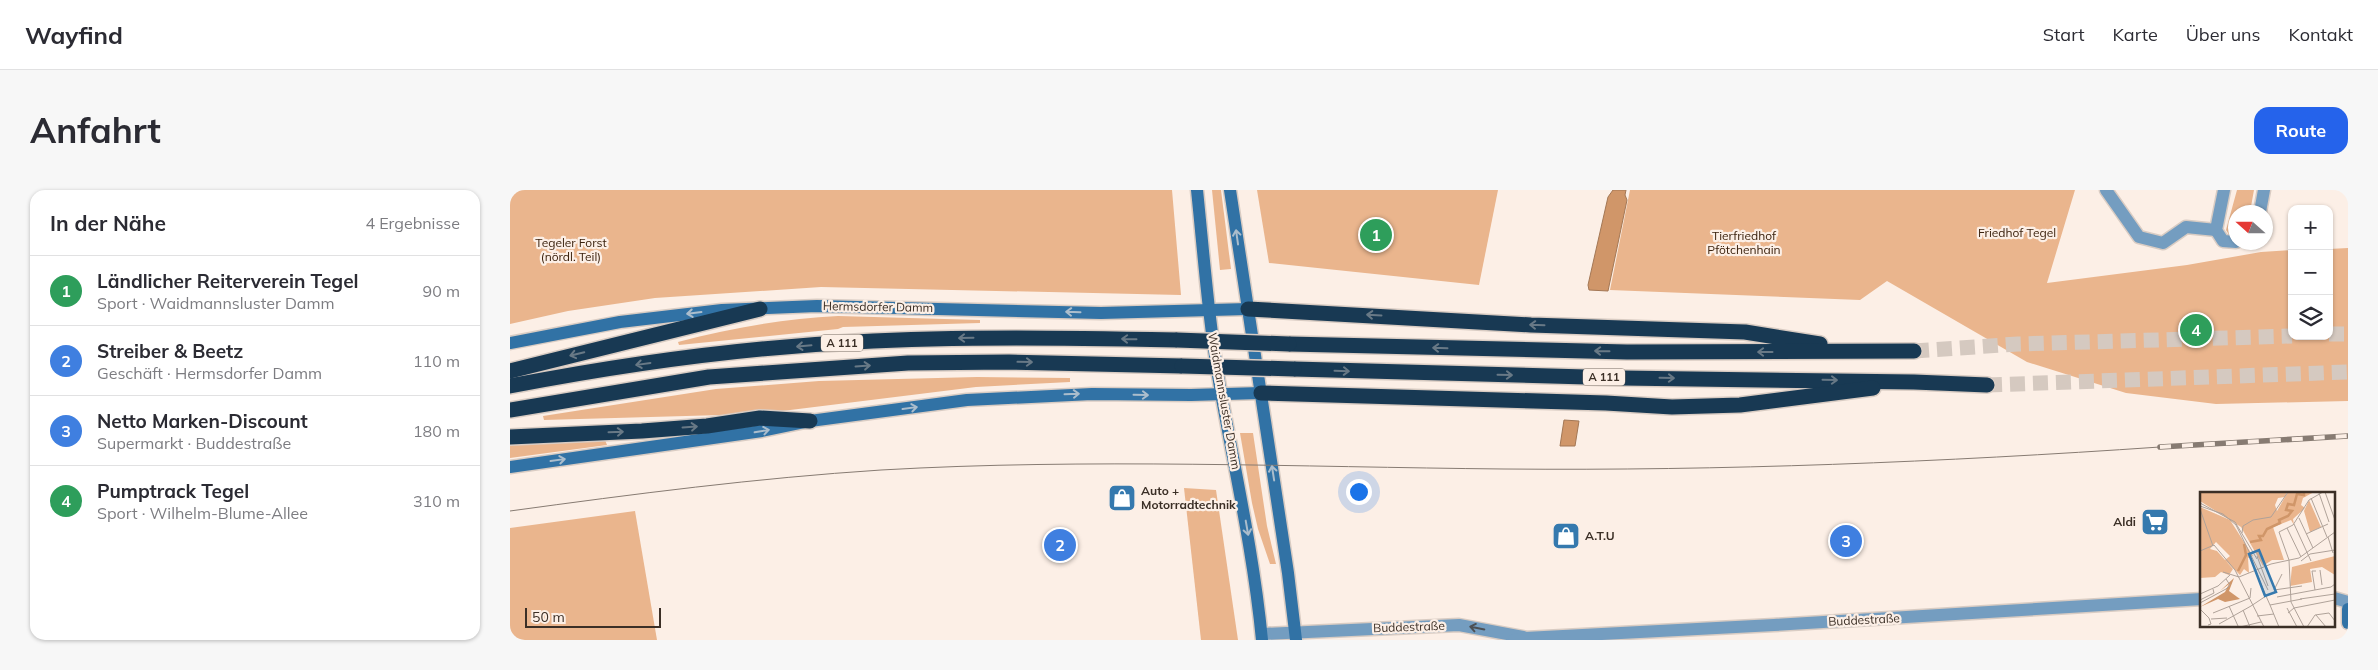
<!DOCTYPE html>
<html lang="de">
<meta charset="utf-8">
<style>
body{margin:0;font-family:Mulish,sans-serif;background:#f7f7f7;color:#2b2b33}
.controls{position:absolute;right:15px;top:15px;display:grid;overflow:hidden;border-radius:10px;box-shadow:0 1px 4px #0004}
.controls button{width:45px;height:45px;display:grid;place-items:center;padding:0;border:0;border-bottom:1px solid #e1e1e2;background:#fff;color:#2b2b33;font:25px sans-serif}
.compass{position:absolute;left:1718px;top:15px;width:45px;height:45px;border-radius:50%;background:#fff;box-shadow:0 1px 4px #0004;rotate:291deg}
.scale{position:absolute;left:15px;bottom:12px;width:136px;box-sizing:border-box;padding-left:5px;border:2px solid #3b2f26;border-top:0;font-size:14px;line-height:18px;white-space:nowrap;color:#3b2f26;-webkit-text-stroke:4px #fcefe6;paint-order:stroke}
.you{position:absolute;left:848px;top:301px;width:18px;height:18px;margin:-12px;border:4px solid #fff;border-radius:50%;background:#1a73e8;box-shadow:0 0 0 8px #1a73e833}
.badge{display:grid;place-items:center;width:32px;height:32px;border-radius:50%;background:#2563eb;color:#fff;font-size:16px;font-weight:700}
.pin{position:absolute;translate:-50% -50%;border:2px solid #fff;box-shadow:0 1px 5px #0006}
.list{margin:0;padding:0;list-style:none}
h2{display:flex;justify-content:space-between;align-items:center;height:65px;margin:0;padding:0 20px;font-size:21px}
h2 small{font-size:16px;font-weight:400;color:#7c7c81}
.list li{display:grid;grid-template-columns:32px 1fr auto;gap:15px;align-items:center;box-sizing:border-box;height:70px;padding:0 20px;border-top:1px solid #e1e1e2}
.list b{display:block;font-size:19px;white-space:nowrap}
.list p{margin:0;font-size:16px;white-space:nowrap;color:#7c7c81}
.list em{font-size:16px;font-style:normal;color:#7c7c81}
.icon{flex:none;width:28px;height:28px;fill:none;stroke:currentColor;stroke-width:2;stroke-linecap:round;stroke-linejoin:round}
.map{position:relative;flex:none;width:1838px;height:450px;overflow:hidden;border-radius:15px}
header{display:flex;align-items:center;gap:30px;box-sizing:border-box;height:70px;padding:0 25px;background:#fff;border-bottom:1px solid #e1e1e2}
header strong{font-size:24px}
nav{display:flex;gap:28px;margin-inline-start:auto;font-size:18px}
.intro{display:flex;align-items:center;justify-content:space-between;box-sizing:border-box;height:120px;padding:0 30px}
h1{margin:0;font-size:35px}
.button{padding:12px 22px;border-radius:15px;background:#2563eb;color:#fff;font-size:18px;font-weight:700}
main{display:flex;gap:30px;padding:0 30px}
aside{flex:1;background:#fff;border-radius:15px;box-shadow:0 1px 4px #0004}
.map>svg:first-child{display:block}
</style>
<header>
<strong>Wayfind</strong>
<nav><a>Start</a><a>Karte</a><a>Über uns</a><a>Kontakt</a></nav>
</header>
<div class="intro"><h1>Anfahrt</h1><a class="button">Route</a></div>
<main>
<aside>
<h2>In der Nähe<small>4 Ergebnisse</small></h2>
<ul class="list">
<li><span class="badge" style="background:#2e9e5b">1</span><div><b>Ländlicher Reiterverein Tegel</b><p>Sport · Waidmannsluster Damm</p></div><em>90 m</em></li>
<li><span class="badge" style="background:#3f7fe0">2</span><div><b>Streiber &amp; Beetz</b><p>Geschäft · Hermsdorfer Damm</p></div><em>110 m</em></li>
<li><span class="badge" style="background:#3f7fe0">3</span><div><b>Netto Marken-Discount</b><p>Supermarkt · Buddestraße</p></div><em>180 m</em></li>
<li><span class="badge" style="background:#2e9e5b">4</span><div><b>Pumptrack Tegel</b><p>Sport · Wilhelm-Blume-Allee</p></div><em>310 m</em></li>
</ul>
</aside>
<div class="map">
<svg width="1838" height="450" viewBox="0 0 1838 450">
<rect width="100%" height="100%" fill="#fcefe6"/>
<g fill="#eab58d">
<path d="M0,0H662L671,105L311,97L145,108L58,121L0,134Z"/>
<path d="M702,0H711L721,79L710,80Z"/>
<path d="M747,0H988L969,95L759,73Z"/>
<path d="M1120,0H1565L1537,93L1677,75L1751,62L1782,60V146H1819V59L1838,58V211L1706,214L1616,203L1517,172L1377,91L1350,110L1100,100Z"/>
<path d="M1727,0H1744L1740,22H1726L1725,46H1720L1716,40Z"/>
<path d="M328,126L470,130V133L333,137L328,139L169,155L168,152C221,138 273,129 328,126Z"/>
<path d="M467,187L560,188V192L466,197L247,224L34,230L33,226L206,199L309,191Z"/>
<path d="M730,243H743L757,336L766,374H760L748,339L742,313Z"/>
<path d="M95,250L97,255L0,268V254Z"/>
<path d="M674,298L706,300L728,450H691Z"/>
<path d="M125,321L147,450H0V338Z"/>
</g>
<g fill="#d09669" stroke="#a37755">
<path d="M1103,0H1116L1115,5L1117,10L1098,101L1079,100L1078,95L1098,7Z"/>
<path d="M1054,230L1069,231L1065,256H1050Z"/>
</g>
<g fill="none" stroke-linecap="round" stroke-linejoin="round">
<g stroke="#d5c9c0" stroke-width="15" stroke-dasharray="15 8" stroke-linecap="butt">
<path d="M1819,144H1838"/>
<path d="M1404,161L1508,154L1782,146"/>
<path d="M1477,195L1838,182"/>
</g>
<defs>
<g id="street">
<path d="M1596,0L1629,47L1653,53L1676,37L1706,40"/>
<path d="M1714,0L1706,40L1713,51L1726,52"/>
<path d="M1750,22L1754,0"/>
<path d="M1824,408L1838,412"/>
<path d="M752,444L949,435L1013,447"/>
<path d="M1004,450L1015,448L1264,435L1692,409"/>
</g>
<g id="secondary">
<path d="M687,0C694,68 699,136 711,203C726,286 744,367 752,450"/>
<path d="M720,0L778,383L786,450"/>
<path d="M0,153L110,132L212,120L307,116L591,123L738,119"/>
<path d="M0,277L252,241L300,231L457,210L582,204L681,205L751,203"/>
<path d="M1838,419V433"/>
</g>
<g id="highway">
<path d="M738,119L1021,135L1235,142L1310,154"/>
<path d="M779,154L1117,162L1404,161"/>
<path d="M784,179L1112,188L1404,192L1477,195"/>
<path d="M0,181L250,119"/>
<path d="M0,196C114,174 229,158 345,152C453,146 560,148 667,150"/>
<path d="M751,203L1096,213L1162,217L1230,215L1363,198"/>
<path d="M0,220L199,187L398,173L499,172L672,176"/>
<path d="M0,247L132,241L197,236L250,228L300,231"/>
</g>
</defs>
<use href="#street" stroke="#d9ccc3" stroke-width="15"/>
<use href="#secondary" stroke="#d9ccc3" stroke-width="15"/>
<use href="#highway" stroke="#d9ccc3" stroke-width="18"/>
<use href="#street" stroke="#749dc0" stroke-width="12"/>
<use href="#secondary" stroke="#3172a5" stroke-width="12"/>
<use href="#highway" stroke="#183953" stroke-width="15"/>
<path stroke="#877b72" stroke-width="1" d="M0,321C124,304 247,288 371,280C579,268 787,277 994,279C1213,281 1432,272 1650,257"/>
<defs>
<path id="rail" d="M1650,257L1838,246"/>
</defs>
<use href="#rail" stroke="#877b72" stroke-width="5.5"/>
<use href="#rail" stroke="#fcefe6" stroke-width="4" stroke-dasharray="11" stroke-linecap="butt"/>
<defs>
<g id="highway-bridge">
<path d="M667,150L779,154"/>
<path d="M672,176L784,179"/>
</g>
</defs>
<use href="#highway-bridge" stroke="#d9ccc3" stroke-width="18" stroke-linecap="butt"/>
<use href="#highway-bridge" stroke="#183953" stroke-width="15"/>
</g>
<defs><path id="oneway-shaft" d="M-6 0H5M1.5-3L5.5 0L1.5 3" fill="none" stroke-width="1.6" stroke-linecap="round" stroke-linejoin="round" transform="scale(1.25)"/></defs>
<g stroke="#abbdcc">
<use href="#oneway-shaft" transform="translate(727 47) rotate(-98)"/>
<use href="#oneway-shaft" transform="translate(563 122) rotate(-178)"/>
<use href="#oneway-shaft" transform="translate(184 123) rotate(173)"/>
<use href="#oneway-shaft" transform="translate(562 204) rotate(-2)"/>
<use href="#oneway-shaft" transform="translate(631 205) rotate(1)"/>
<use href="#oneway-shaft" transform="translate(400 218) rotate(-8)"/>
<use href="#oneway-shaft" transform="translate(252 241) rotate(-10)"/>
<use href="#oneway-shaft" transform="translate(48 270) rotate(-8)"/>
<use href="#oneway-shaft" transform="translate(763 283) rotate(-99)"/>
<use href="#oneway-shaft" transform="translate(737 338) rotate(80)"/>
</g>
<g stroke="#687986">
<use href="#oneway-shaft" transform="translate(864 125) rotate(-177)"/>
<use href="#oneway-shaft" transform="translate(1027 135) rotate(-178)"/>
<use href="#oneway-shaft" transform="translate(456 148) rotate(179)"/>
<use href="#oneway-shaft" transform="translate(619 149) rotate(-179)"/>
<use href="#oneway-shaft" transform="translate(294 156) rotate(175)"/>
<use href="#oneway-shaft" transform="translate(930 158) rotate(-178)"/>
<use href="#oneway-shaft" transform="translate(1092 161) rotate(-179)"/>
<use href="#oneway-shaft" transform="translate(1255 162) rotate(180)"/>
<use href="#oneway-shaft" transform="translate(67 164) rotate(166)"/>
<use href="#oneway-shaft" transform="translate(515 172) rotate(1)"/>
<use href="#oneway-shaft" transform="translate(133 174) rotate(172)"/>
<use href="#oneway-shaft" transform="translate(353 176) rotate(-4)"/>
<use href="#oneway-shaft" transform="translate(832 181) rotate(2)"/>
<use href="#oneway-shaft" transform="translate(995 185) rotate(1)"/>
<use href="#oneway-shaft" transform="translate(1157 188) rotate(1)"/>
<use href="#oneway-shaft" transform="translate(1320 190) rotate(1)"/>
<use href="#oneway-shaft" transform="translate(180 237) rotate(-4)"/>
<use href="#oneway-shaft" transform="translate(106 242) rotate(-2)"/>
</g>
<use stroke="#4c5054" href="#oneway-shaft" transform="translate(967 438) rotate(-169)"/>
<defs>
<symbol id="shop-square" viewBox="-11 -11 22 22"><rect x="-9" y="-9" width="18" height="18" rx="4" fill="#3579ae" stroke="#fcefe6"/><path d="M-5-2.5h2.3a2.7 3.5 0 0 1 5.4 0H5L5.5 6h-11ZM-1.5-2.5h3a1.5 2.3 0 0 0-3 0Z" fill="#fff"/></symbol>
<symbol id="supermarket-square" viewBox="-11 -11 22 22"><rect x="-9" y="-9" width="18" height="18" rx="4" fill="#3579ae" stroke="#fcefe6"/><path d="M-6-5.5h2.5l.6 2H6L4.5 2H-2.5L-4.4-4H-6ZM-1.5 3.2a1.3 1.3 0 1 0 .1 0ZM3 3.2a1.3 1.3 0 1 0 .1 0Z" fill="#fff"/></symbol>
</defs>
<g fill-rule="evenodd">
<use href="#shop-square" x="596" y="292" width="32" height="32"/>
<use href="#supermarket-square" x="1629" y="316" width="32" height="32"/>
<use href="#shop-square" x="1040" y="330" width="32" height="32"/>
</g>
<g text-anchor="middle" stroke-width="4.5" stroke-linejoin="round" paint-order="stroke">
<g fill="#fcefe6" stroke="#756960" stroke-width="1">
<rect x="311" y="144.5" width="42" height="17" rx="4"/>
<rect x="1073" y="178.5" width="42" height="17" rx="4"/>
</g>
<g font-size="11" font-weight="bold" fill="#3b2f26">
<text x="332" y="157">A 111</text>
<text x="1094" y="191">A 111</text>
</g>
<g font-size="12" fill="#3b220e" stroke="#fcefe6">
<text x="1507" y="47">Friedhof Tegel</text>
<text x="1234" y="50">Tierfriedhof<tspan x="1234" dy="14">Pfötchenhain</tspan></text>
<text x="61" y="57">Tegeler Forst<tspan x="61" dy="14">(nördl. Teil)</tspan></text>
</g>
<g font-size="12" fill="#3b2f26" stroke="#fcefe6">
<text transform="translate(368 117) rotate(1)" y="4">Hermsdorfer Damm</text>
<text transform="translate(714 211) rotate(80)" y="4">Waidmannsluster Damm</text>
<text transform="translate(1354 430) rotate(-3)" y="4">Buddestraße</text>
<text transform="translate(899 437) rotate(-2)" y="4">Buddestraße</text>
</g>
<g font-size="12" font-weight="bold" fill="#3b2f26" stroke="#fcefe6" text-anchor="start">
<text x="631" y="305">Auto +<tspan x="631" dy="14">Motorradtechnik</tspan></text>
<text x="1626" y="336" text-anchor="end">Aldi</text>
<text x="1075" y="350">A.T.U</text>
</g>
</g>
<g transform="translate(1690 302)">
<rect width="135" height="135" fill="#fcefe6"/>
<path d="M0,0H87L85,5L78,6L75,13L77,19L88,0H114L103,6L101,13L105,16L93,27L94,33L91,28L73,35L84,68H72L63,74L41,35L0,9ZM109,8L121,35L110,40L104,19ZM0,15L30,28L53,64L48,66L49,81L44,77L40,83L25,68L30,64L16,50L10,57L17,59L33,77L29,83L21,80L15,85L0,86ZM135,64V83L122,75L110,77L112,90L90,94L92,75Z" fill="#eab58d"/>
<path d="M34,86L29,99L40,107L25,110L18,107L0,115L25,100L29,92L20,99Z" fill="#d09669"/>
<path fill="none" stroke="#d09669" stroke-width="2.5" d="M50,50L61,48L59,44H63L67,37L80,31L79,28L88,24L92,19L86,18L88,12L94,13L97,2L104,3V0M38,79L46,63L44,52"/>
<path fill="none" stroke="#afa299" stroke-width="1" d="M125,0L135,28M119,1L129,30M111,6L127,45M0,11L35,30L57,67M0,14L23,22L36,33L68,98M0,17L13,54M99,26L113,56M94,32L111,69M87,36L101,65M42,41L43,34L53,28L71,25L88,0M106,42L128,32M128,45L133,61M0,59L14,53L35,78L64,135M57,64L68,94M101,69L110,62L135,58M120,78L122,93M56,79L66,104M23,80L39,85M82,82L74,98L102,94M39,85L71,72L99,66L135,40M115,98L112,79H116M0,102L18,94L30,83M77,105L131,95L135,92M100,107L135,102M0,108L14,101L13,97M0,111L26,97L30,93L26,87M70,113L79,135M29,114L38,134M51,114L66,104L70,113L102,107M87,116L97,135M0,117L9,126L11,132L8,133M43,118L50,135M13,121L50,106L51,96M88,121L94,116L135,108M116,123L126,135M57,124L74,122M11,127L27,126M19,132L51,114M40,135L61,130M104,135L91,110L89,68L79,40L93,33L109,8L123,0M107,135L115,123L129,121L135,129"/>
<path fill="#3579ae" fill-opacity="0.15" stroke="#3579ae" stroke-width="2.5" d="M59,58L76,100L65,104L49,62Z"/>
<rect width="135" height="135" fill="none" stroke="#3b2f26" stroke-width="2.5"/>
</g>
</svg>
<div class="controls">
<button>+</button>
<button>−</button>
<button><svg class="icon" aria-label="layers" viewBox="0 0 24 24"><path d="M12 4l9 5-9 5-9-5zM3 14l9 5 9-5"/></svg></button>
</div>
<svg class="compass" viewBox="-18 -18 36 36"><path d="M0-13l5 13h-10z" fill="#e53935"/><path d="M0 13l5-13h-10z" fill="#7c7c81"/></svg>
<div class="scale">50 m</div>
<div class="you"></div>
<div class="pin badge" style="left:866px;top:45px;background:#2e9e5b">1</div>
<div class="pin badge" style="left:550px;top:355px;background:#3f7fe0">2</div>
<div class="pin badge" style="left:1336px;top:351px;background:#3f7fe0">3</div>
<div class="pin badge" style="left:1686px;top:140px;background:#2e9e5b">4</div>
</div>
</main>
